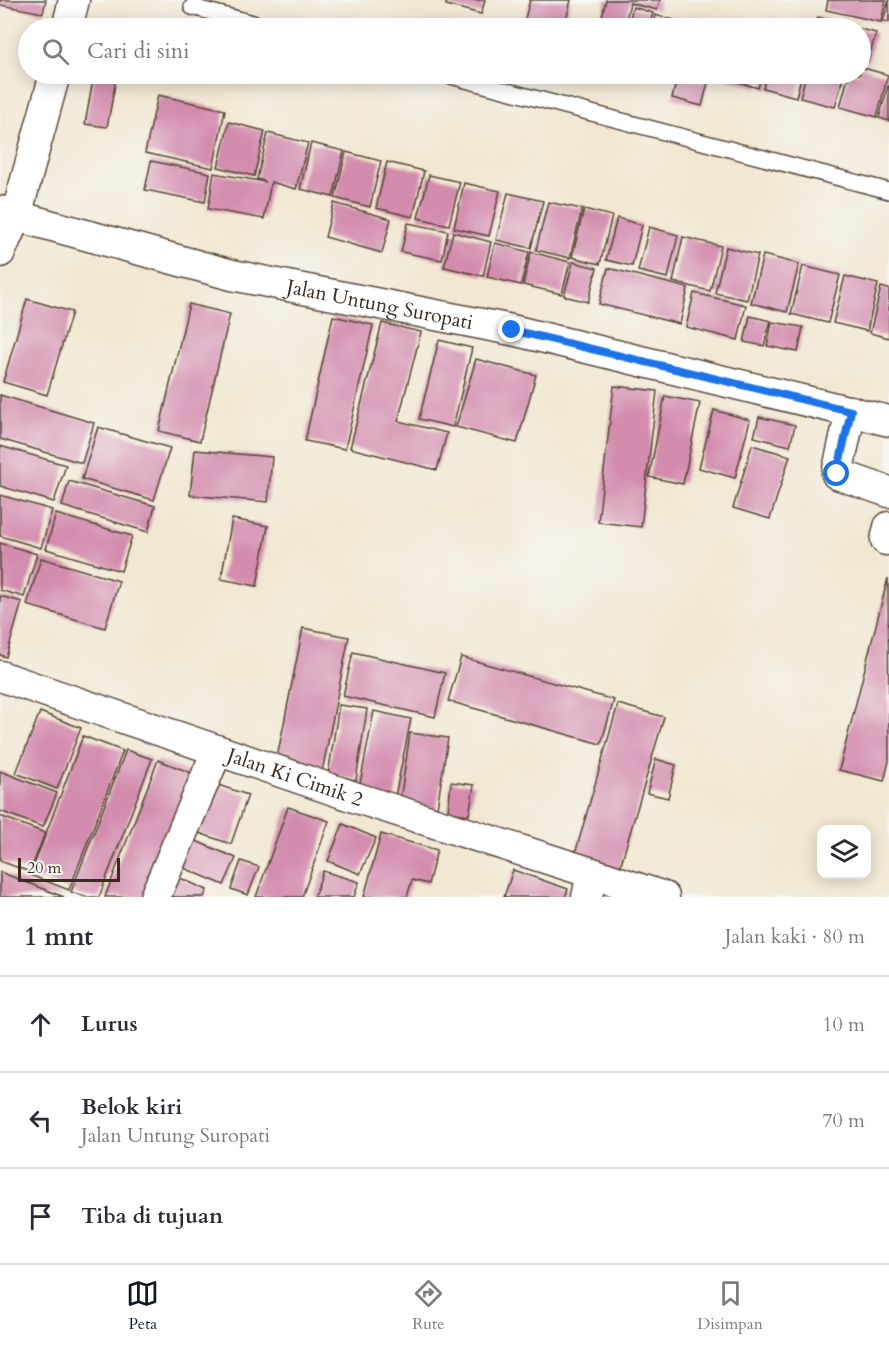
<!DOCTYPE html>
<html lang="id">
<meta charset="utf-8">
<style>
body{margin:0;font-family:Cardo,serif;background:#f7f7f7;color:#2b2b33}
.controls{position:absolute;right:18px;bottom:18px;display:grid;overflow:hidden;border-radius:12px;box-shadow:0 3px 15px #0003}
.controls button{width:54px;height:54px;display:grid;place-items:center;padding:0;border:0;border-bottom:2px solid #e1e1e2;background:#fff;color:#2b2b33;font:30px sans-serif}
.scale{position:absolute;left:18px;bottom:15px;width:102px;box-sizing:border-box;padding-left:6px;border:3px solid #3b2a1e;border-top:0;font-size:16px;line-height:21px;white-space:nowrap;color:#3b2a1e;-webkit-text-stroke:4px #f6f6f2;paint-order:stroke}
.stop{position:absolute;width:18px;height:18px;margin:-14px;border:4px solid #1a73e8;border-radius:50%;background:#fff}
.stop.end{background:#1a73e8;border-color:#fff;box-shadow:0 2px 6px #0008}
.list{margin:0;padding:0;list-style:none}
h2{display:flex;justify-content:space-between;align-items:center;height:78px;margin:0;padding:0 24px;font-size:26px}
h2 small{font-size:20px;font-weight:400;color:#7c7c81}
.list li{display:grid;grid-template-columns:39px 1fr auto;gap:18px;align-items:center;box-sizing:border-box;height:96px;padding:0 24px;border-top:2px solid #e1e1e2}
.list b{display:block;font-size:22px;white-space:nowrap}
.list p{margin:0;font-size:20px;white-space:nowrap;color:#7c7c81}
.list em{font-size:20px;font-style:normal;color:#7c7c81}
.icon{flex:none;width:33px;height:33px;fill:none;stroke:currentColor;stroke-width:2;stroke-linecap:round;stroke-linejoin:round}
.map{position:relative;flex:none;width:889px;height:897px;overflow:hidden}
.search{position:absolute;background:#fff;box-shadow:0 3px 15px #0003;left:18px;right:18px;top:18px;height:66px;display:flex;align-items:center;gap:15px;box-sizing:border-box;padding:0 21px;border-radius:33px;color:#7c7c81;font-size:22px}
.sheet{height:366px;background:#fff}
nav{display:flex;justify-content:space-around;align-items:center;box-sizing:border-box;height:84px;border-top:2px solid #e1e1e2;background:#fff;font-size:16px;color:#7c7c81}
nav a{display:grid;justify-items:center;gap:3px}
nav .on{color:#111827}
.map>svg:first-child{display:block}
</style>
<div class="map">
<svg width="889" height="897" viewBox="0 0 889 897">
<rect width="100%" height="100%" fill="#f6f6f2"/>
<filter id="ink" filterUnits="userSpaceOnUse"><feTurbulence type="fractalNoise" baseFrequency=".0167" numOctaves="2"/><feDisplacementMap in="SourceGraphic" scale="12" xChannelSelector="R" yChannelSelector="G"/><feConvolveMatrix kernelMatrix="1 2 1 2 8 2 1 2 1" color-interpolation-filters="sRGB"/></filter>
<filter id="wash" filterUnits="userSpaceOnUse"><feTurbulence type="fractalNoise" baseFrequency=".008" numOctaves="4" result="noise"/><feDisplacementMap in="SourceGraphic" scale="24" xChannelSelector="R" yChannelSelector="G"/><feGaussianBlur stdDeviation="1.35" result="paint"/><feColorMatrix in="noise" values="0 0 0 0 0 0 0 0 0 0 0 0 0 0 0 0 0 1.4 0 .05"/><feComposite in="paint" operator="in"/></filter>
<g filter="url(#wash)">
<rect width="100%" height="100%" fill="#f2e7d2"/>
<g id="blocks">
<g fill="#d38cad">
<path d="M0,0H46L43,13L0,5Z"/>
<path d="M447,0H485L481,14L446,5Z"/>
<path d="M530,0H571L564,28L523,26Z"/>
<path d="M606,0H660L657,10L630,3L624,28H599Z"/>
<path d="M828,0H886L881,22L826,10Z"/>
<path d="M889,0V22L883,21Z"/>
<path d="M633,7L653,13L648,28H627Z"/>
<path d="M655,15L689,24L688,28H652Z"/>
<path d="M818,17L856,28H815Z"/>
<path d="M860,29L876,33L868,61L860,59Z"/>
<path d="M860,67L888,75L877,117L840,107L849,74H860Z"/>
<path d="M94,74H117L107,127L85,124Z"/>
<path d="M722,74H762L758,88L721,77Z"/>
<path d="M767,74H802L796,97L763,88Z"/>
<path d="M806,74H844L835,107L800,98Z"/>
<path d="M678,76L708,83L702,106L672,98Z"/>
<path d="M888,86H889V121L879,118Z"/>
<path d="M158,95L225,110L213,168L145,153Z"/>
<path d="M229,122L265,131L254,176L218,167Z"/>
<path d="M268,133L308,143L296,189L271,182L264,219L208,209L214,173L266,182L257,179Z"/>
<path d="M311,143L344,151L333,197L300,189Z"/>
<path d="M346,152L381,161L370,207L335,198Z"/>
<path d="M151,161L210,173L205,202L145,190Z"/>
<path d="M387,162L424,171L413,217L376,208Z"/>
<path d="M429,175L460,182L449,225L418,218Z"/>
<path d="M464,183L500,191L489,236L454,228Z"/>
<path d="M508,193L543,201L531,248L496,240Z"/>
<path d="M548,202L582,209L570,258L536,250Z"/>
<path d="M334,203L391,219L382,253L325,237Z"/>
<path d="M584,209L612,216L600,264L572,257Z"/>
<path d="M617,218L642,225L632,266L606,260Z"/>
<path d="M408,223L448,231L442,260L401,252Z"/>
<path d="M649,227L678,235L668,278L638,271Z"/>
<path d="M453,232L491,242L483,276L444,267Z"/>
<path d="M683,237L721,246L710,291L673,282Z"/>
<path d="M495,243L529,252L521,285L487,277Z"/>
<path d="M726,247L758,255L747,300L715,293Z"/>
<path d="M531,252L570,262L562,294L523,285Z"/>
<path d="M763,255L799,264L787,312L751,303Z"/>
<path d="M573,262L597,268L588,302L564,296Z"/>
<path d="M803,266L840,275L828,323L791,314Z"/>
<path d="M608,268L688,288L680,324L599,304Z"/>
<path d="M845,276L878,284L867,331L833,323Z"/>
<path d="M881,287L889,289V338L870,333Z"/>
<path d="M694,293L746,305L738,340L686,327Z"/>
<path d="M27,299L72,312L47,395L3,382Z"/>
<path d="M189,304L230,314L200,441L159,431Z"/>
<path d="M333,316L373,325L345,449L305,441Z"/>
<path d="M750,316L771,321L764,346L744,342Z"/>
<path d="M772,322L803,327L798,352L767,346Z"/>
<path d="M382,323L421,332L398,421L447,433L437,470L350,448Z"/>
<path d="M439,340L472,348L453,427L419,419Z"/>
<path d="M476,359L536,375L517,443L456,427Z"/>
<path d="M614,386L657,391L641,527L598,522Z"/>
<path d="M0,395L94,423L82,463L0,439Z"/>
<path d="M665,396L700,403L683,484L649,477Z"/>
<path d="M714,410L750,420L735,478L699,468Z"/>
<path d="M759,417L795,425L790,446L754,437Z"/>
<path d="M98,427L170,448L154,500L82,479Z"/>
<path d="M752,445L790,456L770,519L733,508Z"/>
<path d="M0,446L66,465L54,502L0,486Z"/>
<path d="M195,450L272,457L268,502L190,495Z"/>
<path d="M69,481L155,506L148,532L62,506Z"/>
<path d="M0,495L52,510L41,548L0,536Z"/>
<path d="M56,514L132,536L121,571L46,549Z"/>
<path d="M232,519L268,526L257,586L221,579Z"/>
<path d="M0,543L37,554L24,597L0,590Z"/>
<path d="M41,558L119,581L105,628L27,605Z"/>
<path d="M888,578L889,761L884,781L839,770Z"/>
<path d="M0,596L22,602L6,657L0,655Z"/>
<path d="M303,628L349,637L321,777L275,768Z"/>
<path d="M353,652L445,673L435,717L343,696Z"/>
<path d="M461,657L614,700L601,744L448,701Z"/>
<path d="M618,704L664,717L618,874L573,861Z"/>
<path d="M339,705L367,709L356,780L328,775Z"/>
<path d="M374,711L411,719L394,801L358,794Z"/>
<path d="M40,712L81,728L57,789L16,773Z"/>
<path d="M410,733L448,738L436,814L399,808Z"/>
<path d="M83,736L123,751L69,890L30,875Z"/>
<path d="M126,750L152,759L99,897H86L71,892Z"/>
<path d="M656,759L676,765L668,798L647,793Z"/>
<path d="M158,760L194,774L147,897H105Z"/>
<path d="M0,771L57,793L43,827L0,811Z"/>
<path d="M451,782L474,785L469,815L448,812Z"/>
<path d="M215,784L248,795L231,844L199,833Z"/>
<path d="M288,807L329,821L302,897H256Z"/>
<path d="M0,816L45,833L30,872L0,861Z"/>
<path d="M343,824L376,838L360,874L328,861Z"/>
<path d="M381,834L437,850L428,884L412,880L407,897H364Z"/>
<path d="M189,838L236,858L224,885L177,865Z"/>
<path d="M241,861L259,867L248,895L231,889Z"/>
<path d="M513,870L568,889L565,897H504Z"/>
<path d="M323,871L359,882L354,897H314Z"/>
<path d="M0,872L64,897H0Z"/>
<path d="M171,874L207,890L204,897H161Z"/>
</g>
</g>
</g>
<g filter="url(#ink)">
<use href="#blocks" fill-opacity="0" stroke="#564639" stroke-width="1.5"/>
<g fill="none" stroke-linecap="round" stroke-linejoin="round">
<defs>
<g id="lane">
<path d="M192,7L272,28"/>
<path d="M443,74L889,191"/>
</g>
<g id="street">
<path d="M67,28L74,0"/>
<path id="s1" d="M55,74L16,216L232,275L512,330L889,421"/>
<path d="M0,211L16,216L0,252"/>
<path d="M851,411L837,474L889,492"/>
<path d="M886,540L889,527"/>
<path id="s2" d="M0,676L360,799L592,873L587,897"/>
<path d="M592,873L664,897"/>
<path d="M155,897L217,751"/>
</g>
</defs>
<use href="#lane" stroke="#564639" stroke-width="18"/>
<use href="#street" stroke="#564639" stroke-width="33"/>
<use href="#lane" stroke="#fff" stroke-width="15"/>
<use href="#street" stroke="#fff" stroke-width="30"/>
</g>
</g>
<g fill="none" stroke-linecap="round" stroke-linejoin="round" filter="url(#ink)">
<path stroke="#1a73e8" stroke-width="8" d="M512,330L851,411L837,474"/>
</g>
<g text-anchor="middle" stroke-width="5" stroke-linejoin="round" paint-order="stroke">
<g font-size="20" fill="#3b2a1e" stroke="#f6f6f2">
<text dy="7" stroke="none"><textPath href="#s1" startOffset="522">Jalan Untung Suropati</textPath></text>
<text dy="7" stroke="none"><textPath href="#s2" startOffset="312">Jalan Ki Cimik 2</textPath></text>
</g>
</g>
</svg>
<div class="controls">
<button><svg class="icon" aria-label="layers" viewBox="0 0 24 24"><path d="M12 4l9 5-9 5-9-5zM3 14l9 5 9-5"/></svg></button>
</div>
<div class="scale">20 m</div>
<div class="stop" style="left:837px;top:474px"></div>
<div class="stop end" style="left:512px;top:330px"></div>
<div class="search"><svg class="icon" aria-label="search" viewBox="0 0 24 24"><circle cx="10" cy="10" r="6"/><path d="M15 15l6 6"/></svg>Cari di sini</div>
</div>
<section class="sheet">
<h2>1 mnt<small>Jalan kaki · 80 m</small></h2>
<ul class="list">
<li><svg class="icon" aria-label="ahead" viewBox="0 0 24 24"><path d="M12 20V5M6 11l6-6 6 6"/></svg><div><b>Lurus</b></div><em>10 m</em></li>
<li><svg class="icon" aria-label="left" viewBox="0 0 24 24"><path d="M17 20v-9H6M10 6l-5 5 5 5"/></svg><div><b>Belok kiri</b><p>Jalan Untung Suropati</p></div><em>70 m</em></li>
<li><svg class="icon" aria-label="arrive" viewBox="0 0 24 24"><path d="M6 21V4h12l-3 4 3 4H6"/></svg><div><b>Tiba di tujuan</b></div></li>
</ul>
</section>
<nav>
<a class="on"><svg class="icon" aria-label="map" viewBox="0 0 24 24"><path d="M3 6l6-2 6 2 6-2v14l-6 2-6-2-6 2zM9 4v14M15 6v14"/></svg>Peta</a>
<a><svg class="icon" aria-label="directions" viewBox="0 0 24 24"><path d="M12 3l9 9-9 9-9-9zM9 14v-3h6M13 9l2 2-2 2"/></svg>Rute</a>
<a><svg class="icon" aria-label="saved" viewBox="0 0 24 24"><path d="M7 4h10v16l-5-4-5 4z"/></svg>Disimpan</a>
</nav>
